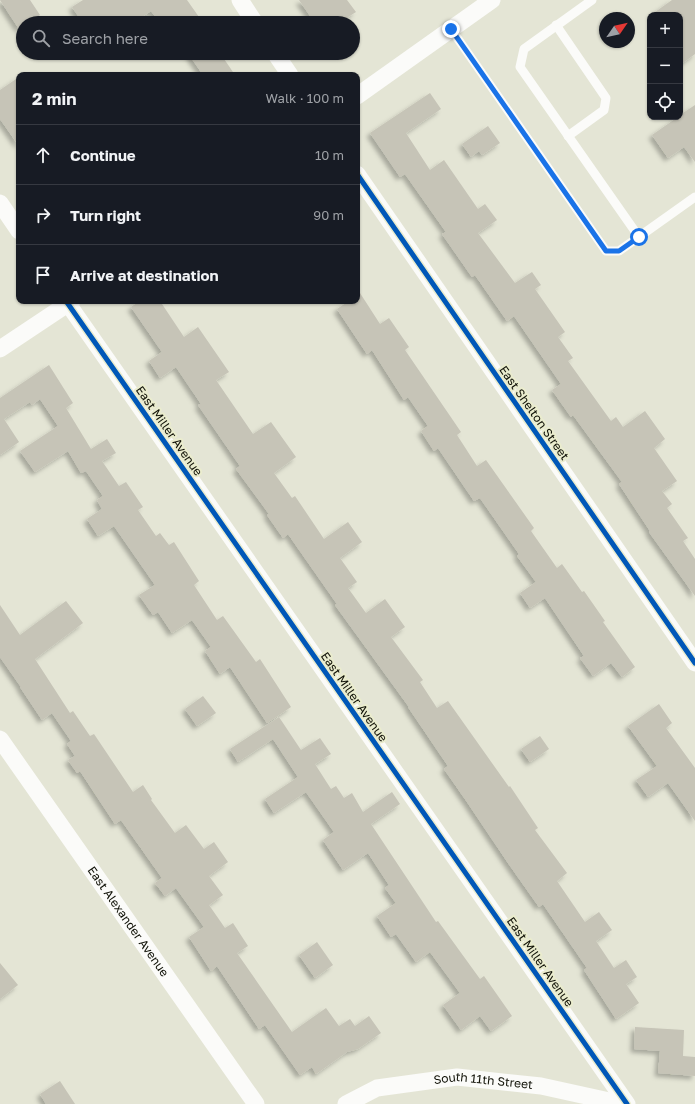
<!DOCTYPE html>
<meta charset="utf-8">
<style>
body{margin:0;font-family:"Golos Text",sans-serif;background:#20242c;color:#f1f3f6}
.controls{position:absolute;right:12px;top:12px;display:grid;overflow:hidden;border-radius:8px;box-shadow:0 1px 3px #0004}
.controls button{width:36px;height:36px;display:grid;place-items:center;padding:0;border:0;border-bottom:1px solid #363941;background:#171b24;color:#f1f3f6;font:20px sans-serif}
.compass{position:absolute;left:599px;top:12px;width:36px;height:36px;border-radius:50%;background:#171b24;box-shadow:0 1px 3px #0004;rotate:56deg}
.stop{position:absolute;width:12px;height:12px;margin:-9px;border:3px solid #1a73e8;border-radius:50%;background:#fff}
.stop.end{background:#1a73e8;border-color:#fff;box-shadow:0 1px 4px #0008}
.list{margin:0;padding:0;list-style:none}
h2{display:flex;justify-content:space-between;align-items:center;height:52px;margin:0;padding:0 16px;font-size:17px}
h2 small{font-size:13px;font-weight:400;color:#9ea1a6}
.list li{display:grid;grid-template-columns:26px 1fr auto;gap:12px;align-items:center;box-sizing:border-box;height:60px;padding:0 16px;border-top:1px solid #363941}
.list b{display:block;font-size:15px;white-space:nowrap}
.list em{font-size:13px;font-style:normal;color:#9ea1a6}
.icon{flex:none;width:22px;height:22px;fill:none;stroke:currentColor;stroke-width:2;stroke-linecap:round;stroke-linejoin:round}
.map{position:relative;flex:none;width:695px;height:1104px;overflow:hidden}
.search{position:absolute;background:#171b24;box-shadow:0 1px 3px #0004;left:16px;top:16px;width:344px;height:44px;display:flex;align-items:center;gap:10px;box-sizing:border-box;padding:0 14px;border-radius:22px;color:#9ea1a6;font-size:15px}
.panel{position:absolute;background:#171b24;box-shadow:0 1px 3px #0004;left:16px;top:72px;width:344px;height:232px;border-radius:8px}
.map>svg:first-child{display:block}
</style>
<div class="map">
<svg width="695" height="1104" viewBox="0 0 695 1104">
<defs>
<filter id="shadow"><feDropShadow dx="-3.5" dy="3.5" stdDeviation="2" flood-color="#0004"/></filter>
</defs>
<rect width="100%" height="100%" fill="#e4e5d5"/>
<g fill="#c6c4b7" filter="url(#shadow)">
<path d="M0,0H30L40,15L28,23H23V26L19,29Z"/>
<path d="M83,0H187L199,17L190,23H160L151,11L133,23H83L72,7Z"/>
<path d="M299,0H347L356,12L348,17L352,23H315Z"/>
<path d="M672,0H695V54L680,65V15H651Z"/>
<path d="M188,53H220L235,75H203Z"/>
<path d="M19,77V146L0,119V90Z"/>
<path d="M430,93L441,109L406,133L430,170L444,160L478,209L485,204L497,220L478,233L515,283L532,272L541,285L535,289L565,332L558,337L573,358L568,361L611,421L616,417L623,427L645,411L665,439L654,448L677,481L662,491L672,504L667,508L688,538L683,541L695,559V596L649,532L650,531L619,484L622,482L573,415L571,417L552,390L561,384L514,316L507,321L475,275L472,277L442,234L446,232L405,174L400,177L370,133Z"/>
<path d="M695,105V162L684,147L668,158L652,135L678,117H680V115Z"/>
<path d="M488,126L500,143L482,155L479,151L471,157L462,144Z"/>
<path d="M360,293L380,324L389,318L409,347L405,350L461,432L457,435L477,466L486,460L534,528L531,531L557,568L562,564L582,592L584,591L605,621L603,622L635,667L622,677L611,663L593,676L580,658L584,656L545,598L530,608L520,593L536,582L517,556L519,554L480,498L474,501L438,448L434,451L421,431L428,426L408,397L404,400L372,350L367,354L337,309L349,301H357V296Z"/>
<path d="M140,301H160L184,337L198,327L229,372L216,380L253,434L271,422L296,457L274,473L292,498L295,496L324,539L348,522L362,542L340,558L357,582L348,588L366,613L385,599L405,627L391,637L423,680L420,682L437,708L448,701L509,787L510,786L538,828L535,830L567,873L557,881L585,922L599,912L612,930L596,941L614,968L626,960L637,977L626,984L639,1003L616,1019L584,970L587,968L543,904L539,907L508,863L467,802L444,769L448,766L408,707H409L335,605L337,604L288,534L283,538L267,515L269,514L236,469L240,466L198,405L201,404L176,367L160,378L149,361L162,352L131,307Z"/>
<path d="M49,365L73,403L66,408L91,449L107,439L116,453L102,461L119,486L126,482L143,507L138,510L156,536L160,533L169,545L174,542L199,581L194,585L217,620L223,616L256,662L260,659L291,707L267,723L230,667L220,674L205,651L211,647L192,620L172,633L158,612L153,615L139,595L155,585L114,526L98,536L87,519L102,509L97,500L103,496L86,471L81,473L68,451L35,472L20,451L58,426L40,399L32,405L30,402L4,419L19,442L0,455V398Z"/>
<path d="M66,601L83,623L35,659L70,713L73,711L90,736L94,734L133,792L143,785L152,799L151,800L175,833L186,825L204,849L214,842L228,862L209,876L223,895L209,905L225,928L233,923L248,946L237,953L292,1032L326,1008L339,1026L350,1019L355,1026L369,1016L381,1033L358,1049L347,1052L316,1074L312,1067L300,1075L265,1025L259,1029L217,966L211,971L189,937L204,927L176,888L165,896L155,883L162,878L121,820L115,824L80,771L77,773L68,760L75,756L67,744L71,741L52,713L42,720L20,687H21L0,657V605L20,635Z"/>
<path d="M203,696L216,713L197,726L185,709Z"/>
<path d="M659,704L672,723L666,728L695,768V821L668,783L648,797L636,780L657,766L628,726Z"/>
<path d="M279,717L301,750L320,738L331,754L315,764L331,789L336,786L344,798L352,793L363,812L392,792L400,804L371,824L436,922L438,921L480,979L484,976L512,1016L491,1031L480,1016L461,1030L443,1005L460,993L430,952L416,962L396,934L391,937L377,916L396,903L385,888L389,885L368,853L343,870L323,840L334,832L306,792L274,813L265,799L298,777L273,739L238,762L230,749Z"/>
<path d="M540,736L549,749L530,762L521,749Z"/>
<path d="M317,942L333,965L315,978L299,955Z"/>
<path d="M0,963L18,985L0,999Z"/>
<path d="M635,1027L684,1030L683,1056L695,1057V1076L658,1073L660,1051L634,1049Z"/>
<path d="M60,1081L75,1104H46L40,1094Z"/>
</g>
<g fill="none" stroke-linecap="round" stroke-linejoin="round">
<g stroke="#fbfbf9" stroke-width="9">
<path d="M592,0L524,49L520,67L639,237"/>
<path d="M556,25L606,98L604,110L568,136"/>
<path d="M451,29L606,251H619L695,197"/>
</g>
<g stroke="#fbfbf9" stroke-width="17">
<path d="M240,0L255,23"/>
<path d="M275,53L290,75"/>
<path d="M357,96L492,0"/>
<path d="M357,174L695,663"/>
<path d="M0,203L19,231"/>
<path d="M66,301L627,1104"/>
<path d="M0,349L72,301"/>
<path id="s1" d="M0,739L256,1104"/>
<path id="s2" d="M346,1104L377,1088L457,1077L541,1086L623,1104"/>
</g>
<defs>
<g id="cycleway">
<path d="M357,174L695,663"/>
<path d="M66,301L627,1104"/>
</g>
</defs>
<use href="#cycleway" stroke="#eaecce" stroke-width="8"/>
<use href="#cycleway" stroke="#0057b8" stroke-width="5"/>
</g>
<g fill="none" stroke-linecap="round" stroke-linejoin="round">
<path stroke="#1a73e8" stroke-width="5" d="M451,29L606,251H619L639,237"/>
</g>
<g text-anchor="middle" stroke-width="4" stroke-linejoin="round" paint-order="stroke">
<g font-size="12" fill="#0f1006" stroke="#eaecce">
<text transform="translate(534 413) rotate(55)" y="4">East Shelton Street</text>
<text transform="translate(169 431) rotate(55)" y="4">East Miller Avenue</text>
<text transform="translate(354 697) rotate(55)" y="4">East Miller Avenue</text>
<text dy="4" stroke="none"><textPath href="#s1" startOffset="223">East Alexander Avenue</textPath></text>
<text transform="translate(540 962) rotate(55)" y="4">East Miller Avenue</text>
<text dy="4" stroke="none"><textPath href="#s2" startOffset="142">South 11th Street</textPath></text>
</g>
</g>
</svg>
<div class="controls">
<button>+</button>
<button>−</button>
<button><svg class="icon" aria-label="locate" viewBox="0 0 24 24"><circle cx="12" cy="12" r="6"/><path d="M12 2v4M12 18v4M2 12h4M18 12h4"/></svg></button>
</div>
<svg class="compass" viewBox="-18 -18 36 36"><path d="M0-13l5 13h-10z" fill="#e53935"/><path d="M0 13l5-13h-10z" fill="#9ea1a6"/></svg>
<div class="stop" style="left:639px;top:237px"></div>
<div class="stop end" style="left:451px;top:29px"></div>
<div class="search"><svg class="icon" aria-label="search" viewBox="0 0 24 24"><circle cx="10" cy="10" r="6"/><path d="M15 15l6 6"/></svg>Search here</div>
<section class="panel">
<h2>2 min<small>Walk · 100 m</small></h2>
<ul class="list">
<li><svg class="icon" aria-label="ahead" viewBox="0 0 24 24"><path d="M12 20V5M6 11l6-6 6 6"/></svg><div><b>Continue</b></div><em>10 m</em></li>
<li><svg class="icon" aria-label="right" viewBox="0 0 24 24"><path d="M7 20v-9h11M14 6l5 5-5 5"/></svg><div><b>Turn right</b></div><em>90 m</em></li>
<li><svg class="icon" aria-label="arrive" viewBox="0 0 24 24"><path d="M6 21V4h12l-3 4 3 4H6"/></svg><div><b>Arrive at destination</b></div></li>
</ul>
</section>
</div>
